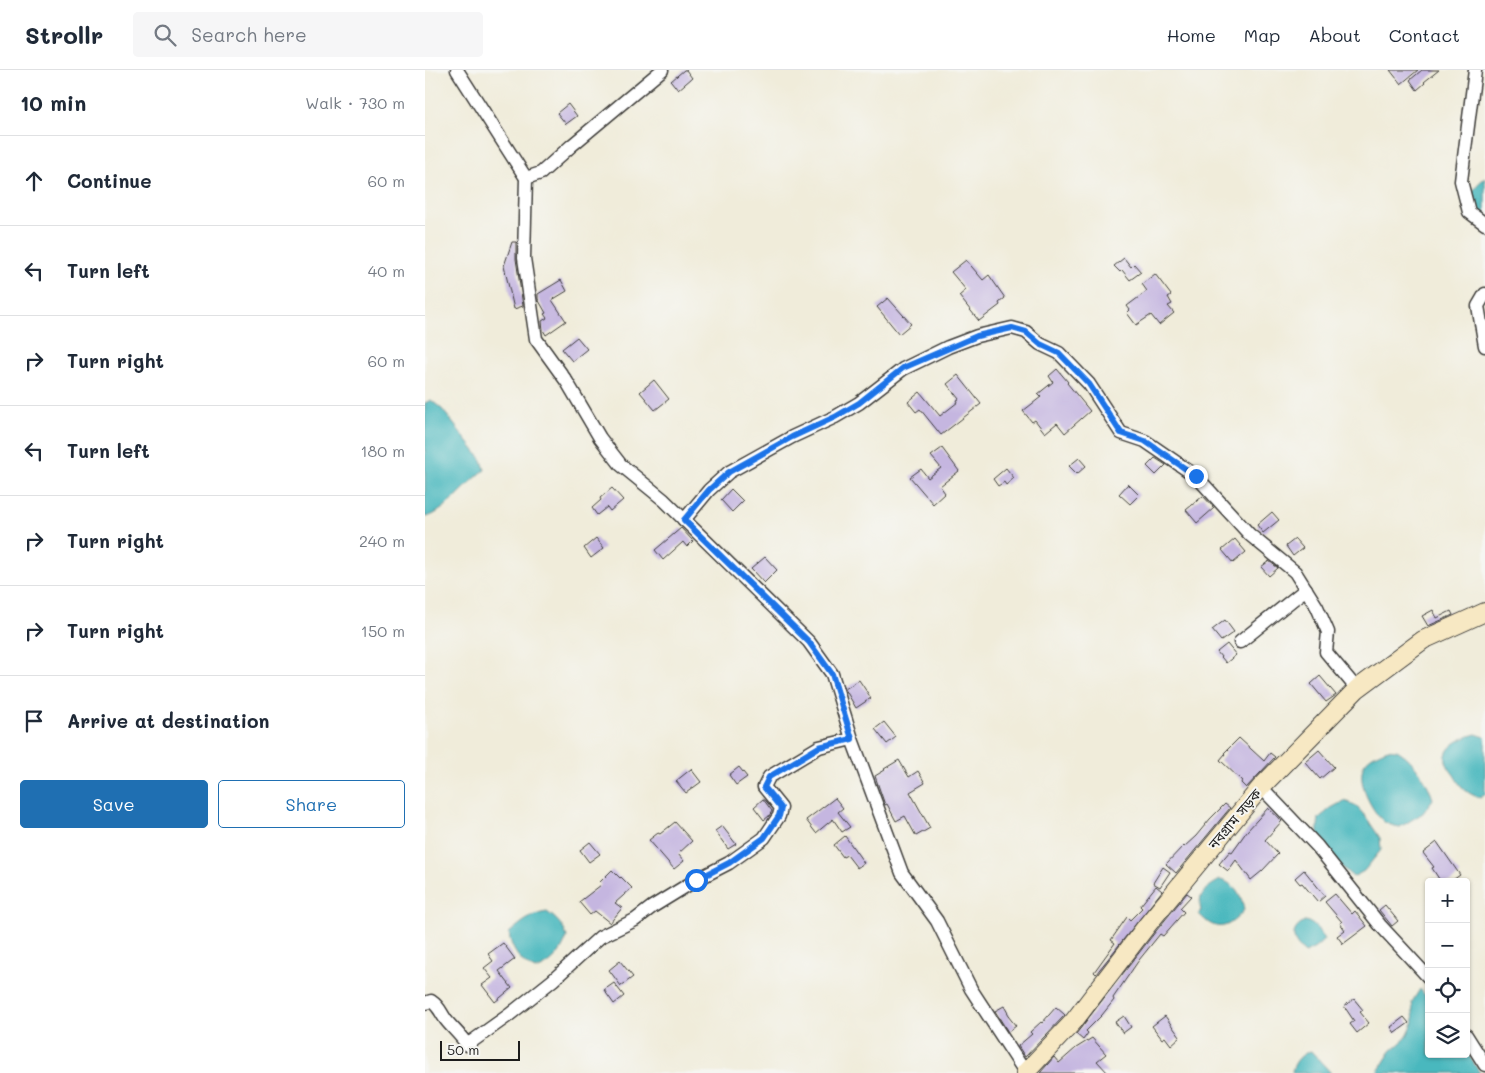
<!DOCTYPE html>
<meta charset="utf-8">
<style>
body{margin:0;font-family:Mali,"Noto Sans Bengali",sans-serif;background:#f6f6f7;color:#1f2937}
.controls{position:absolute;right:15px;bottom:15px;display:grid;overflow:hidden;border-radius:5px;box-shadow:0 1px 4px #0004}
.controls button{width:45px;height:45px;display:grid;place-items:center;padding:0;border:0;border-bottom:1px solid #e0e1e3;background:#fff;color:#1f2937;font:25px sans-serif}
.scale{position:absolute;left:15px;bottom:12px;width:80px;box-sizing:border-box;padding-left:5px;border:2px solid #1c1c1c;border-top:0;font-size:14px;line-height:18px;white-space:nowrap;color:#1c1c1c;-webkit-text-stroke:4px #f6f6f2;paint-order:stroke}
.stop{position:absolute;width:15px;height:15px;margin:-11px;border:4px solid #1a73e8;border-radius:50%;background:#fff}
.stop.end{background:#1a73e8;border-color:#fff;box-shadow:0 1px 5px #0008}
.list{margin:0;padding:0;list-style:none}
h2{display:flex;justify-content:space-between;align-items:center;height:65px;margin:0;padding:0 20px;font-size:21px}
h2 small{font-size:16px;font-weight:400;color:#747a83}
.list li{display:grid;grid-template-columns:32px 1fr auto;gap:15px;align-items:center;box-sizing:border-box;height:90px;padding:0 20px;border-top:1px solid #e0e1e3}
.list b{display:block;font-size:19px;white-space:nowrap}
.list em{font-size:16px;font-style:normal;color:#747a83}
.actions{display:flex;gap:10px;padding:15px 20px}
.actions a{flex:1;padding:11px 0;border:1px solid #1f6fb2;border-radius:5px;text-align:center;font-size:18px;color:#1f6fb2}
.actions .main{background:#1f6fb2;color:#fff}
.icon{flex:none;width:28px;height:28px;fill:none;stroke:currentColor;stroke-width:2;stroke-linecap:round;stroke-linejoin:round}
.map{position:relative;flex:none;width:1060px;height:1003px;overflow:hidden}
header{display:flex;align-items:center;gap:30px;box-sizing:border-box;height:70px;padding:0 25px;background:#fff;border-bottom:1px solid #e0e1e3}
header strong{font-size:24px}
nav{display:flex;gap:28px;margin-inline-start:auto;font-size:18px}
.search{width:350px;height:45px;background:#f6f6f7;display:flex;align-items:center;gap:12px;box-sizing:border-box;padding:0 18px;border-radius:5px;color:#747a83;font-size:19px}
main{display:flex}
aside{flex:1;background:#fff}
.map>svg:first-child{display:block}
</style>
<header>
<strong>Strollr</strong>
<div class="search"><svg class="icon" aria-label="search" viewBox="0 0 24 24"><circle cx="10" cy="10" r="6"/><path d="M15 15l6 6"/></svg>Search here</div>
<nav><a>Home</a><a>Map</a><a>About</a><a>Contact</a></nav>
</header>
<main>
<aside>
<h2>10 min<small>Walk · 730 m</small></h2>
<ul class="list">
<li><svg class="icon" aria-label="ahead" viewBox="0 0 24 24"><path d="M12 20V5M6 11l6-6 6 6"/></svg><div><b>Continue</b></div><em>60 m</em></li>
<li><svg class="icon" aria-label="left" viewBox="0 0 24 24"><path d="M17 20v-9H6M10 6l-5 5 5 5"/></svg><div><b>Turn left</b></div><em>40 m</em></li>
<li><svg class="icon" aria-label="right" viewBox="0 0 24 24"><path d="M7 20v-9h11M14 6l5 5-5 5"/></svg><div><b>Turn right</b></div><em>60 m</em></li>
<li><svg class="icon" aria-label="left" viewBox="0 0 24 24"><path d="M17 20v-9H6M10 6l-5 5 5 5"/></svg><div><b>Turn left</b></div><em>180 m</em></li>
<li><svg class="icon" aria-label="right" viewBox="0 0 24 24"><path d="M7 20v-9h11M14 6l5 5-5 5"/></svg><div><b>Turn right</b></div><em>240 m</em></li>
<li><svg class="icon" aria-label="right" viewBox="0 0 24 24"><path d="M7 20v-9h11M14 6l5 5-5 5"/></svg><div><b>Turn right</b></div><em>150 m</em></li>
<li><svg class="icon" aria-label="arrive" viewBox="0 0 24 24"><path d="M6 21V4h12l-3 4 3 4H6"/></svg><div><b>Arrive at destination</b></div></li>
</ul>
<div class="actions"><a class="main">Save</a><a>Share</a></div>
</aside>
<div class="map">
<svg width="1060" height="1003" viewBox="0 0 1060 1003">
<rect width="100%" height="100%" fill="#f6f6f2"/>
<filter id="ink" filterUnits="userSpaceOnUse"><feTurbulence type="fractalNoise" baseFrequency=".02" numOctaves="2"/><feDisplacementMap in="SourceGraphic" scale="10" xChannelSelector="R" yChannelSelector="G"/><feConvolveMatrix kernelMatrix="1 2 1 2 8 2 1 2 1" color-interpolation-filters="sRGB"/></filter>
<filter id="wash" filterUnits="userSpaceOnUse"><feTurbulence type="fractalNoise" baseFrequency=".0096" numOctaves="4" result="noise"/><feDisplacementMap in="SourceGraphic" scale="20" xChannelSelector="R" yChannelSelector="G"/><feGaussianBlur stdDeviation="1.12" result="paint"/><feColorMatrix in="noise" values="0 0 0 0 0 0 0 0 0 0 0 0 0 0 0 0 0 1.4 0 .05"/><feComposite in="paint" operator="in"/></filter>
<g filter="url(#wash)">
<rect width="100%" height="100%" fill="#f0ecda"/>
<g fill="#48b8be" stroke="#326a6d">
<path d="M1060,108V150L1044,133C1047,121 1050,115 1060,108Z"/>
<path d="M6,330L17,339L57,390L60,400C44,411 17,446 0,447V333Z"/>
<path d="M1051,664L1060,667V724L1055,728C1040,722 1037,719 1029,705C1026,701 1022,696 1021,691C1018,676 1039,667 1051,664Z"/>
<path d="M963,679C968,680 972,679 975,682C989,690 1004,714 1008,729L998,743L975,757C969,756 961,754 957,750C945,738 930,709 940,693C945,686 955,682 963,679Z"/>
<path d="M919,731L930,735L941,747L955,768L956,780L939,801L928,807C919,799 897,779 894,768C892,762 893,755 894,748L906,738Z"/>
<path d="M795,810C809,812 817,827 819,840C804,858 792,864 774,844L776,841C772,824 781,818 795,810Z"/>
<path d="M122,842C132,849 138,855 142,867C137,882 126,896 110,900C95,892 86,880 84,863C96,853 106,844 122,842Z"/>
<path d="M881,851C891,855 895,861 899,870L890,878L880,883C866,871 864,860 881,851Z"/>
<path d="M995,919L1004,930V984H1041V981L1055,1003H952L966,981L981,968L989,951L987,932Z"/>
<path d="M886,981L906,1003H868L867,1001C870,991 876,984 886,981Z"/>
</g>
<g id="blocks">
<g fill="#c5b6e0">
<path d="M259,0H261L267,8L253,20L246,11Z"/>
<path d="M965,0H993L976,14Z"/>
<path d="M997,0H1014L999,12L1000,13L992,20L985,10Z"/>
<path d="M143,34L152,46L141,54L132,43Z"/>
<path d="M87,172H91V189L98,236L89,239L79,196Z"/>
<path d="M699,188L706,197L709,194L716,202L705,210L697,200L695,202L689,196Z"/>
<path d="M541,190L558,210L564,205L580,228L574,233L575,235L554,251L534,226L541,220L526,202Z"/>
<path d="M730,204L746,225L743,227L747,234L743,236L749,243L734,255L726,245L711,255L702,243L705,240L702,236L722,221L717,214Z"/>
<path d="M136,210L142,221L127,230L141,251L121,265L118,260L117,251L122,248L119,244L121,243L113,229V224Z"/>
<path d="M463,228L486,254L474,264L452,237Z"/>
<path d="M152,267L162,279L147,291L137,279Z"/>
<path d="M632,299L643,312L642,313L665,341L640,363L632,353L620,363L610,350L607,352L598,341L616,327L613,324L628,312L624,306Z"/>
<path d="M533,305L556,334L516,365L495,339L491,342L483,332L495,322L515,346L533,332L532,330L534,329L522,314Z"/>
<path d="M229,310L244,329L230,340L215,322Z"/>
<path d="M517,378L534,401L515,416L520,423L508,434L485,407L496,399L503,408L516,398L506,386Z"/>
<path d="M654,388L661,396L652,404L644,396Z"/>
<path d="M730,388L741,395L731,405L722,396Z"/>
<path d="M581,398L589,408L581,415L579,412L573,416L568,409Z"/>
<path d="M703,414L714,425L705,434L694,424Z"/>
<path d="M187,418L198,430L185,441L182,437L172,445L167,438L176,430L175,428Z"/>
<path d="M306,419L318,431L307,442L296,430Z"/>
<path d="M778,426L789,438L772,453L761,440Z"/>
<path d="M847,442L854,450L838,463L832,455Z"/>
<path d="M256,458L268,471L262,477L258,472L238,490L230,480Z"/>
<path d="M171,468L179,478L166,488L159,478Z"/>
<path d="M810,469L821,482L808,493L797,480Z"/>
<path d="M870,469L878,478L868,486L861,476Z"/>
<path d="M340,487L352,500L339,513L326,499Z"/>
<path d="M844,491L853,498L844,506L836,497Z"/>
<path d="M1008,540L1012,548L1026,541L1028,545L1003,556L997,546Z"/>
<path d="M800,550L809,562L796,571L787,560Z"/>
<path d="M802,574L811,585L801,593L792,582Z"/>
<path d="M895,606L911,625L901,632L886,614Z"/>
<path d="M434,610L446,628L431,638L420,619Z"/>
<path d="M459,652L471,667L462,674L450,659Z"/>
<path d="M814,668L839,691L845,683L850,687L821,718L816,713L817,711L795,690L800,684L799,683Z"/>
<path d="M894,680L909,697L895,709L880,692Z"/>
<path d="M474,690L484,707L493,701L500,713L485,722L505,758L491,766L480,746L471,751L462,734L460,735L450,706L460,700L459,699Z"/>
<path d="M314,697L322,707L311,715L304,705Z"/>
<path d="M266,699L276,712L261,723L251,711Z"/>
<path d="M410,728L418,738L413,742L425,757L417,762L408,749L391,763L381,750Z"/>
<path d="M338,729L347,741L344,746L339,750L329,737Z"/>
<path d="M800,734L805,738L751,803L741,794L758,776L759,777L771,766L785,749Z"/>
<path d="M843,738L857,751L840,770L853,784L837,801L826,810L811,790L803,801L794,794L805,781L807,782L822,761Z"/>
<path d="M250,752L267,771L253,784L259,791L249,799L224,770L233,763L235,764Z"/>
<path d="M297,756L311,774L303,779L290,761Z"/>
<path d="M420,766L439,793L432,798L422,785L418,787L409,775Z"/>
<path d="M165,772L175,784L164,792L155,780Z"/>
<path d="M1012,772L1035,805L1025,812H1016L1007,798L1009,797L998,783Z"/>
<path d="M738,797L745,802L735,817L728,813Z"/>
<path d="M187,800L195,808L196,807L207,818L190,833L197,838L185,853L170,841L165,845L154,832L176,815L174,813Z"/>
<path d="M879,800L900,826L893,832L877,813L875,814L870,808Z"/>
<path d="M731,816L737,821L671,904L669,902L690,873L686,870L702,847L705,850L717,838L715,836Z"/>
<path d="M762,823L766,826L755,838L759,842L738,866L735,864L714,890L688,928L689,930L677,945L661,961L663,963L658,970L651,964L731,861Z"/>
<path d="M910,824L927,844L930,841L942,856L918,874L912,866L920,860L915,853L917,852L900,832Z"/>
<path d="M960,835L973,851L967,856L954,840Z"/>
<path d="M78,873L90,889L74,901L87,918L70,932L57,915L67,908L59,898L68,891L63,884Z"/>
<path d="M195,891L208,907L196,916L184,900Z"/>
<path d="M189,913L199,926L189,934L179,920Z"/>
<path d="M929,929L938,940L935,942L944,953L932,963L925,954L929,951L919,936Z"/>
<path d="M579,936L584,945L583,946L591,956L583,962L570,941Z"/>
<path d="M631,937L640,945L600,987L593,976L607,964L605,962L616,952L617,953Z"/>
<path d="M699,946L706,957L698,963L690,952Z"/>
<path d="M740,946L755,967L746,975L740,967L737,969L727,956Z"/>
<path d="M979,947L984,953L970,963L966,957Z"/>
<path d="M667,968L681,984L672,991L683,1003H615L629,987L634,993L651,978Z"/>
</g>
</g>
</g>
<g filter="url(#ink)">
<use href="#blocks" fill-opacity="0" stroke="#3c3b38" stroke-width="1"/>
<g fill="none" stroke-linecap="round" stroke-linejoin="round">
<defs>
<g id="street">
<path d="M32,0L101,108L99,188L111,269L142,312L175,368L196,395L239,430L384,572L407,604L427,669L477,803L512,851L546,919L600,1002"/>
<path d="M1050,0L1036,111L1044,142L1060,154"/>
<path d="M101,108L116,103L146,76L237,0"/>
<path d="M1060,224L1053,236L1060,276"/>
<path d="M259,450L284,420L304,402L367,367L410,347L434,333L478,299L523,277L552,266L587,258L601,262L615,274L634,283L664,314L696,363L720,371L771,406L825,465L870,502L892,537L903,562L901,582L932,619"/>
<path d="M815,572L881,519"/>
<path d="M836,717L892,776L955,855L1004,908"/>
<path d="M0,933L6,931C15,937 15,942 21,950C28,959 36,965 42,975L84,945L128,910L175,867L210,850L227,837L271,810L304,793L339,768L354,746L356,738L339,717L344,707L394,677L427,669"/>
<path d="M1041,965L1060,995"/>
</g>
<path id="secondary" d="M600,1003L648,952L723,854L836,717L932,619L998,570L1060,542"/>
</defs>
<use href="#street" stroke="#3c3b38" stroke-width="15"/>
<use href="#secondary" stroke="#3c3b38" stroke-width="20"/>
<use href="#street" stroke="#fff" stroke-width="12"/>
<use href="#secondary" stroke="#f7e8c3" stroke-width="18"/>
</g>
</g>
<g fill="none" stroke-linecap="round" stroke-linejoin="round" filter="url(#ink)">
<path stroke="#1a73e8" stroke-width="6" d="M271,810L304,793L339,768L354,746L356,738L339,717L344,707L394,677L427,669L407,604L384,572L259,450L284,420L304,402L367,367L410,347L434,333L478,298L552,266L587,258L601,262L615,274L634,283L664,314L696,363L720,371L771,406"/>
</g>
<g text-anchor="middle" stroke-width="4" stroke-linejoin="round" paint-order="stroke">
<g font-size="14" fill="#1c1c1c" stroke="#f6f6f2">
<text transform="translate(810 749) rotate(-50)" y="5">নবগ্রাম সড়ক</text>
</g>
</g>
</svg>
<div class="controls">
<button>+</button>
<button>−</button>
<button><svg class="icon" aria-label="locate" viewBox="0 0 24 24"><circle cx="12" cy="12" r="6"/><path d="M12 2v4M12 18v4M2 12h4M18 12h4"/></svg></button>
<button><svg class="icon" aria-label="layers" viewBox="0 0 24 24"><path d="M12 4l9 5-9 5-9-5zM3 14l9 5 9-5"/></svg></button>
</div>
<div class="scale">50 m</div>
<div class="stop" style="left:271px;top:810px"></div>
<div class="stop end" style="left:771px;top:406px"></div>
</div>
</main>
